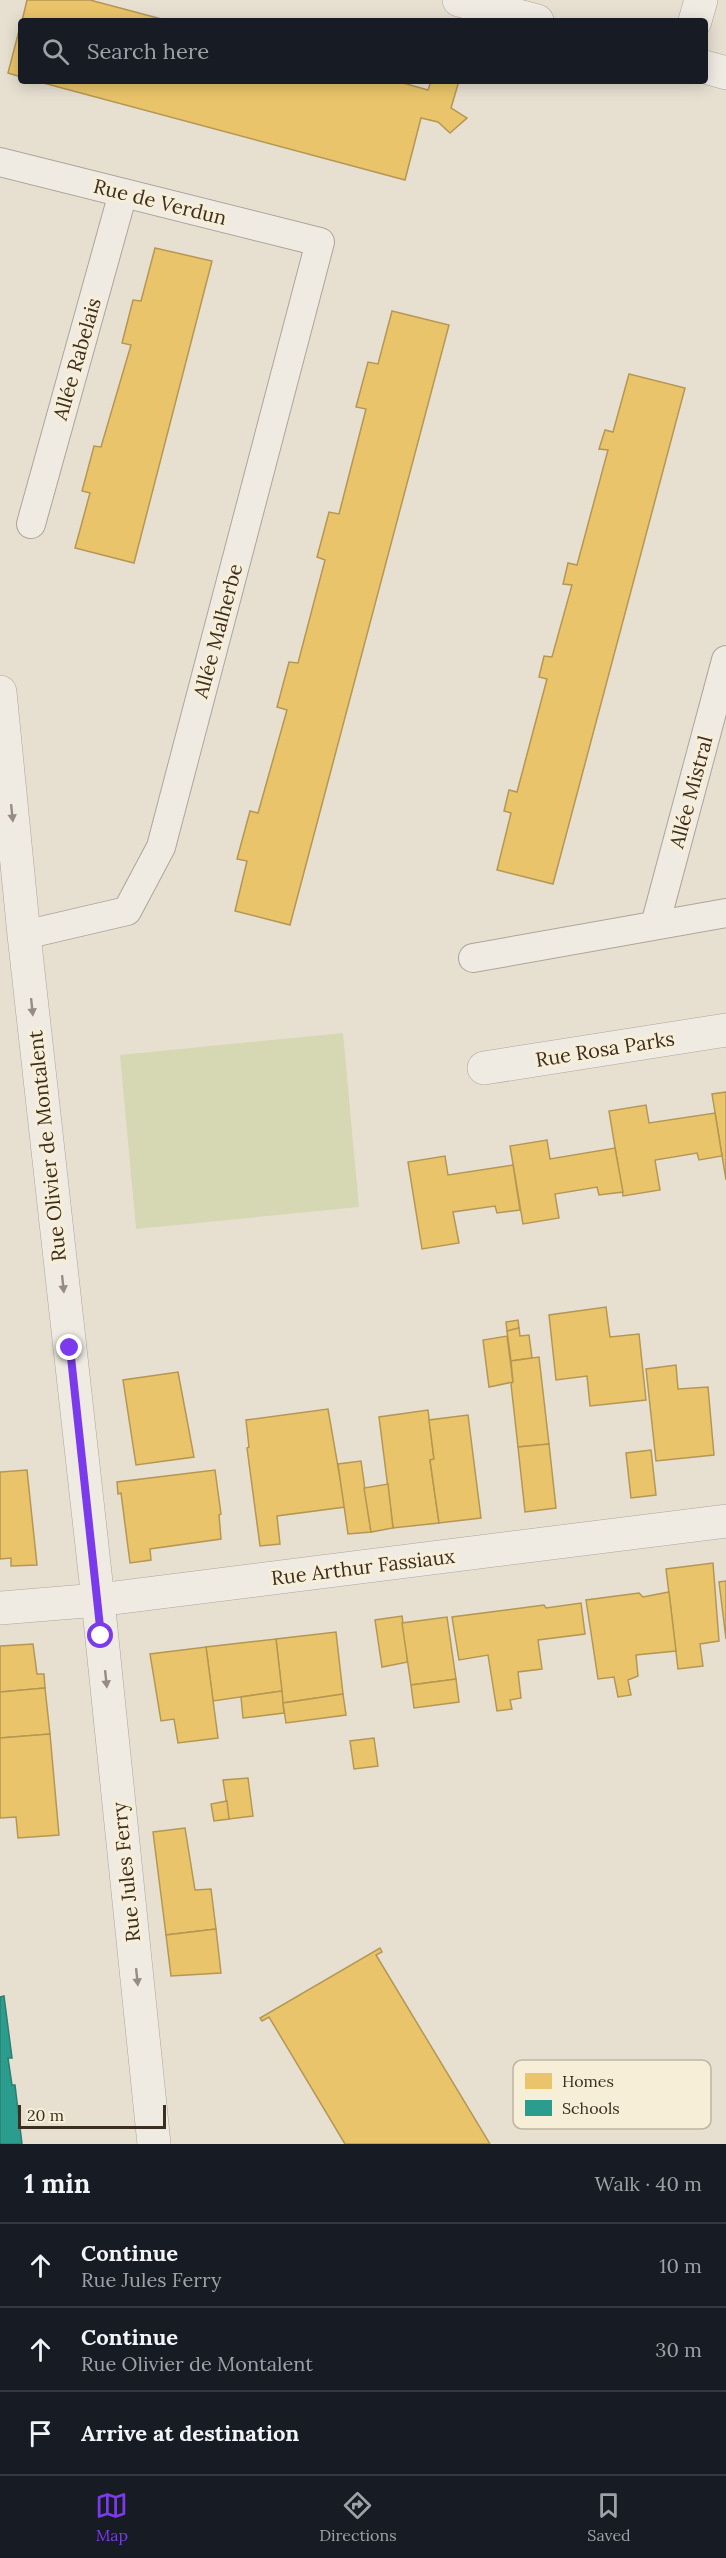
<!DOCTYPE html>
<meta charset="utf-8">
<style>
body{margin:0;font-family:Lora,serif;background:#20242c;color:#f1f3f6}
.scale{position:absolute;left:18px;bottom:15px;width:148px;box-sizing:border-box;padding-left:6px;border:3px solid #3d2e20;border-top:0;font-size:16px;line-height:21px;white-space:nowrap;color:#3d2e20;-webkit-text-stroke:4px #f7eed8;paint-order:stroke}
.stop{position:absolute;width:18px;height:18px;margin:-14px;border:4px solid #7c3aed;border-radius:50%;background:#fff}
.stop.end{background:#7c3aed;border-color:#fff;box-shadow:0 2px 6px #0008}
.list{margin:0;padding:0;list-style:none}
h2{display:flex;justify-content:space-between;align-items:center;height:78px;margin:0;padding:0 24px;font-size:26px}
h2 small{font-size:20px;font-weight:400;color:#9ea1a6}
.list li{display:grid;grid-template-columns:39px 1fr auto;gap:18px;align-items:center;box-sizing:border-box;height:84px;padding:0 24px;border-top:2px solid #363941}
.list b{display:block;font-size:22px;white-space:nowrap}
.list p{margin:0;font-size:20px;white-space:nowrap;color:#9ea1a6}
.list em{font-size:20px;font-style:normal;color:#9ea1a6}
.icon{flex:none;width:33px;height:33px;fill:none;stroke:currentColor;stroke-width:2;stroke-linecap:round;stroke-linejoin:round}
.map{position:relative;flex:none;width:726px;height:2144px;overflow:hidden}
.search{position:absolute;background:#171b24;box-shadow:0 3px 15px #0003;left:18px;right:18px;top:18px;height:66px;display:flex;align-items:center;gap:15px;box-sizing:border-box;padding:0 21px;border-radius:6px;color:#9ea1a6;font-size:22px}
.sheet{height:330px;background:#171b24}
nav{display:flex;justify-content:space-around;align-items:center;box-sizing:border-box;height:84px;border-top:2px solid #363941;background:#171b24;font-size:16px;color:#9ea1a6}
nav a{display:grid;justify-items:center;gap:3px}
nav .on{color:#7c3aed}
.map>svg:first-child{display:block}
</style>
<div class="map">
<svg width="726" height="2144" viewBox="0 0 726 2144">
<rect width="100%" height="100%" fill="#e7e0d1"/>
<path fill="#d6d7b3" d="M343,1033L359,1207L136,1229L120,1055Z"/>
<g fill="#e9c46a" stroke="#b59754" stroke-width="1.5">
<path d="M27,0H90L169,21H22Z"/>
<path d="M21,23V77L8,73Z"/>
<path d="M36,81H396L428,90L431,81H459L451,108L467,118L450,133L438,122L421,118L405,180Z"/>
<path d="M155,248L212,261L134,563L75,548L90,493L82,491L94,446L101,447L131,345L122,343L133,300L141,301Z"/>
<path d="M392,311L449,325L290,925L235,911L247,861L237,859L250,811L258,813L287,710L277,707L289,662L298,663L325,560L317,557L329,512L339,514L366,409L356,407L368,362L378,364Z"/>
<path d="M629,374L685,388L553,884L497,870L511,813L504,811L509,790L517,792L547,679L539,677L544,656L552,657L572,585L563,584L568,563L577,565L608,450L599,449L605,430L613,432Z"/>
<path d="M726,1092V1180L712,1094Z"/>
<path d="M646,1105L649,1123L715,1113L722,1156L699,1160L697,1153L655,1160L660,1190L623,1196L609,1111Z"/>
<path d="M547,1140L550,1159L615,1148L623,1192L599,1195L597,1187L555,1194L559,1218L523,1224L510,1146Z"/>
<path d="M445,1156L448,1175L513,1165L520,1210L497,1213L495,1206L453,1212L459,1243L422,1249L408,1162Z"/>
<path d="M606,1307L610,1337L639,1334L646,1400L590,1406L587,1376L556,1380L549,1315Z"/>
<path d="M518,1320L519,1328L507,1331L506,1322Z"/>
<path d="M519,1328L520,1336L529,1335L532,1358L511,1361L507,1331Z"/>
<path d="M507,1336L513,1382L489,1387L483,1340Z"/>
<path d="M539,1357L549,1444L518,1447L511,1384L513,1382L511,1361Z"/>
<path d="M676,1365L678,1389L708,1387L714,1455L656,1461L646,1369Z"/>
<path d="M178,1372L194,1457L136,1465L123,1380Z"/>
<path d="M328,1409L345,1507L277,1516L280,1544L260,1546L247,1448L249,1447L246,1420Z"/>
<path d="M428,1410L434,1459L430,1460L439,1523L393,1528L379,1417Z"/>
<path d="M468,1415L481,1518L439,1523L430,1460L434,1459L429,1420Z"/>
<path d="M549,1444L556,1508L525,1512L518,1447Z"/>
<path d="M651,1450L656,1495L631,1498L626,1453Z"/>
<path d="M361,1461L371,1532L348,1534L338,1464Z"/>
<path d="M27,1470L37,1565L11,1566V1558L0,1559V1472Z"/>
<path d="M215,1470L221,1514L219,1515L221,1539L150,1549L151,1560L130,1563L121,1493L118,1494L117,1482Z"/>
<path d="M388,1484L393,1528L371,1532L364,1488Z"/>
<path d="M713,1563L719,1641L700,1644L703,1666L678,1669L666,1569Z"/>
<path d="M726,1581V1639L719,1582Z"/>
<path d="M669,1592L676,1651L636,1655L638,1676L628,1680L631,1695L618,1697L614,1677L598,1679L586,1600L639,1593L643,1597Z"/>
<path d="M581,1603L585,1634L538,1640L542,1669L518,1672L521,1698L510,1700L512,1709L497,1711L488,1655L459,1660L452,1617L544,1605L546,1608Z"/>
<path d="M402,1616L408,1662L382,1667L375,1620Z"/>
<path d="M447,1617L456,1679L411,1685L402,1623Z"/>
<path d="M336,1632L343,1694L283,1703L276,1639Z"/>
<path d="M276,1639L282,1691L213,1701L206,1647Z"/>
<path d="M33,1644L37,1674H44L45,1688L0,1692V1646Z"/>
<path d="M206,1647L218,1738L178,1743L174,1719L161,1721L150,1654Z"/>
<path d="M456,1679L459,1702L414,1708L411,1685Z"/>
<path d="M45,1688L50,1734L0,1738V1692Z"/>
<path d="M282,1691L284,1713L243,1718L241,1697Z"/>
<path d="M343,1694L346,1715L286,1723L283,1703Z"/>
<path d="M50,1734L59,1835L18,1838L16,1817L0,1818V1738Z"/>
<path d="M374,1738L378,1766L354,1769L350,1741Z"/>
<path d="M248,1778L253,1816L229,1819L223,1780Z"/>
<path d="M227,1801L229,1819L214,1821L211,1804Z"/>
<path d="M185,1828L195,1890L211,1889L216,1929L166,1935L153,1832Z"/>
<path d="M216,1929L221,1973L171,1976L166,1935Z"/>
<path d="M380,1948L382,1952L376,1955L490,2144H345L269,2017L262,2021L260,2018Z"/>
</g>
<path fill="#2a9d8f" stroke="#307c6e" stroke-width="1.5" d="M4,1996L12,2058H8L12,2085H15L22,2144H0V1997Z"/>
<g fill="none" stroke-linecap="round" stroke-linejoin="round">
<defs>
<g id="service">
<path d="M0,162L320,242L161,847L127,911L24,935"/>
<path d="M31,524L123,193"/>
<path d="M655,925L726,660"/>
<path d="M473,958L726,913"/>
</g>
<g id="minor">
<path d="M459,0L537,21"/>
<path d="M695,21L701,0"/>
<path d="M705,67L726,73"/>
<path d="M0,692L24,935L98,1600L154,2144"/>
<path d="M484,1068L726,1030"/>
<path d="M0,1608L98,1600L726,1521"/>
</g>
</defs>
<use href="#service" stroke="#ada599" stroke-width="30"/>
<use href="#minor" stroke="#ada599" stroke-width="34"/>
<use href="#service" stroke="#efebe3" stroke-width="28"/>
<use href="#minor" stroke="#efebe3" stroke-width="33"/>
</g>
<defs><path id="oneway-solid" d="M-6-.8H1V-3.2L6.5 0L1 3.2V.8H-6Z" transform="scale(1.5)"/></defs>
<g fill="#968c82">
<use href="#oneway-solid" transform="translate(12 813) rotate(84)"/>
<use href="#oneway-solid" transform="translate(32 1007) rotate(84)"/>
<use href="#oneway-solid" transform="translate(63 1284) rotate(84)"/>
<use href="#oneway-solid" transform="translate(106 1679) rotate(84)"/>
<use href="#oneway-solid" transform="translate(137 1977) rotate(84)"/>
</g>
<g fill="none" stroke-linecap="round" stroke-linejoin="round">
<path stroke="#7c3aed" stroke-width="8" d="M70,1348L101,1636"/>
</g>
<g text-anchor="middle" stroke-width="6" stroke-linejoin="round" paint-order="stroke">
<g font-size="20" fill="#3d2e20" stroke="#f7eed8">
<text transform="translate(160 202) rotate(14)" y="7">Rue de Verdun</text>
<text transform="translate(77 359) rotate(-74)" y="7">Allée Rabelais</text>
<text transform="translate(218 631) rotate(-75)" y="7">Allée Malherbe</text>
<text transform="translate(691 792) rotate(-75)" y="7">Allée Mistral</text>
<text transform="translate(605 1049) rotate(-9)" y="7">Rue Rosa Parks</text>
<text transform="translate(47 1146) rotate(-96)" y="7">Rue Olivier de Montalent</text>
<text transform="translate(363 1567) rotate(-7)" y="7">Rue Arthur Fassiaux</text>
<text transform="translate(126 1872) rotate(-96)" y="7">Rue Jules Ferry</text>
</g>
</g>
<rect x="513" y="2060" width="198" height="69" rx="9" fill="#f7eed8" stroke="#bfb4a1" stroke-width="1.5"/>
<rect x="525" y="2073" width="27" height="16" fill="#e9c46a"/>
<rect x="525" y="2100" width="27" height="16" fill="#2a9d8f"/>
<g font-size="16" fill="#3d2e20">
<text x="562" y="2087">Homes</text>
<text x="562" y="2114">Schools</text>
</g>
</svg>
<div class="scale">20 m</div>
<div class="stop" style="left:101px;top:1636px"></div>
<div class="stop end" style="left:70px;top:1348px"></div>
<div class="search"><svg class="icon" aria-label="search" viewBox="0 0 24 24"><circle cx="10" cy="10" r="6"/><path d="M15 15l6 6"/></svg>Search here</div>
</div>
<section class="sheet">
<h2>1 min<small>Walk · 40 m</small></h2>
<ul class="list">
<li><svg class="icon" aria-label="ahead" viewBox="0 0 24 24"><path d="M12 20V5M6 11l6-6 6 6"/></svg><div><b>Continue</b><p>Rue Jules Ferry</p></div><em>10 m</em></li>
<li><svg class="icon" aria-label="ahead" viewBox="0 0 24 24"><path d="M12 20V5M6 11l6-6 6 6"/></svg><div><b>Continue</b><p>Rue Olivier de Montalent</p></div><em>30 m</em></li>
<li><svg class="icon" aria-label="arrive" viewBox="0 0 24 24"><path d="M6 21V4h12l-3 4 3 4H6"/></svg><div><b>Arrive at destination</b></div></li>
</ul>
</section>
<nav>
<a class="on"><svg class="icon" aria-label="map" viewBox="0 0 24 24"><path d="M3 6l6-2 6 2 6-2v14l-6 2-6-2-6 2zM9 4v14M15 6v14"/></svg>Map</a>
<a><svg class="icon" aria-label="directions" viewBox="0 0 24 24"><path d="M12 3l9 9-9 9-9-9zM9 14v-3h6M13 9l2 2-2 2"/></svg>Directions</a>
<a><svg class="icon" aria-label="saved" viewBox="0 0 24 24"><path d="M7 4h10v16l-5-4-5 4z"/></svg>Saved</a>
</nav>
